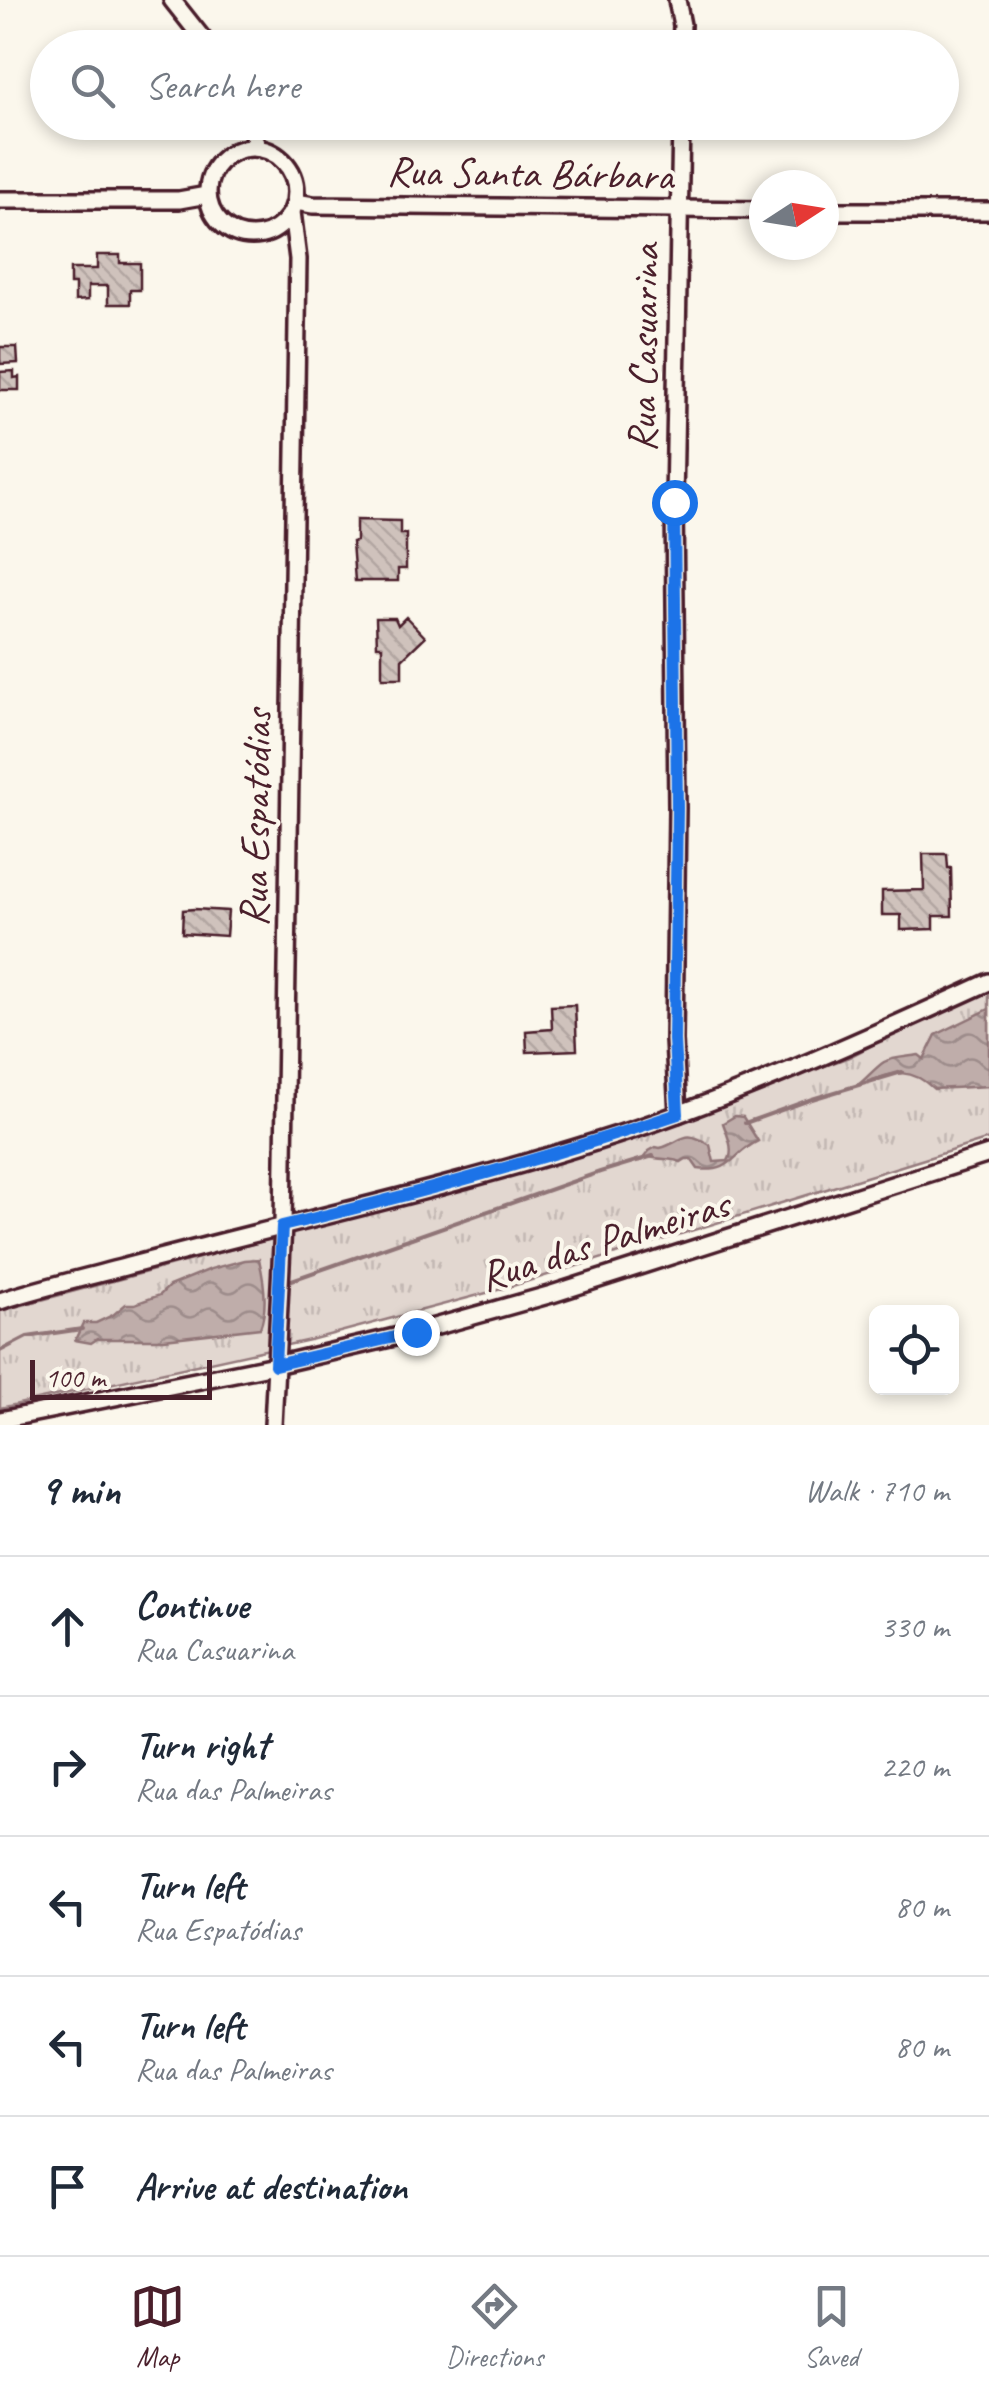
<!DOCTYPE html>
<meta charset="utf-8">
<style>
body{margin:0;font-family:Caveat,sans-serif;background:#f2f2f3;color:#1f2937}
.controls{position:absolute;right:30px;bottom:30px;display:grid;overflow:hidden;border-radius:15px;box-shadow:0 5px 15px #0003}
.controls button{width:90px;height:90px;display:grid;place-items:center;padding:0;border:0;border-bottom:2px solid #e0e1e3;background:#fff;color:#1f2937;font:50px sans-serif}
.compass{position:absolute;left:749px;top:170px;width:90px;height:90px;border-radius:50%;background:#fff;box-shadow:0 5px 15px #0003;rotate:78deg}
.scale{position:absolute;left:30px;bottom:25px;width:182px;box-sizing:border-box;padding-left:10px;border:5px solid #4a1f2b;border-top:0;font-size:28px;line-height:35px;white-space:nowrap;color:#4a1f2b;-webkit-text-stroke:8px #fbf7ec;paint-order:stroke}
.stop{position:absolute;width:30px;height:30px;margin:-22px;border:8px solid #1a73e8;border-radius:50%;background:#fff}
.stop.end{background:#1a73e8;border-color:#fff;box-shadow:0 2px 10px #0008}
.list{margin:0;padding:0;list-style:none}
h2{display:flex;justify-content:space-between;align-items:center;height:130px;margin:0;padding:0 40px;font-size:42px}
h2 small{font-size:32px;font-weight:400;color:#747a83}
.list li{display:grid;grid-template-columns:65px 1fr auto;gap:30px;align-items:center;box-sizing:border-box;height:140px;padding:0 40px;border-top:2px solid #e0e1e3}
.list b{display:block;font-size:38px;white-space:nowrap}
.list p{margin:0;font-size:32px;white-space:nowrap;color:#747a83}
.list em{font-size:32px;font-style:normal;color:#747a83}
.icon{flex:none;width:55px;height:55px;fill:none;stroke:currentColor;stroke-width:2;stroke-linecap:round;stroke-linejoin:round}
.map{position:relative;flex:none;width:989px;height:1425px;overflow:hidden}
.search{position:absolute;background:#fff;box-shadow:0 5px 15px #0003;left:30px;right:30px;top:30px;height:110px;display:flex;align-items:center;gap:25px;box-sizing:border-box;padding:0 35px;border-radius:55px;color:#747a83;font-size:38px}
.sheet{height:830px;background:#fff}
nav{display:flex;justify-content:space-around;align-items:center;box-sizing:border-box;height:140px;border-top:2px solid #e0e1e3;background:#fff;font-size:28px;color:#747a83}
nav a{display:grid;justify-items:center;gap:5px}
nav .on{color:#4a1f2b}
.map>svg:first-child{display:block}
</style>
<div class="map">
<svg width="989" height="1425" viewBox="0 0 989 1425">
<defs>
<pattern id="park-tufts" width="24" height="20" patternUnits="userSpaceOnUse" patternTransform="scale(2.5)"><rect width="24" height="20" fill="#e2d7d0"/><path d="M3 7l-1-3M5 7V3M7 7l1-3M15 17l-1-3M17 17v-4M19 17l1-3" fill="none" stroke="#c3b8b3"/></pattern>
<pattern id="water-waves" width="16" height="10" patternUnits="userSpaceOnUse" patternTransform="scale(2.5)"><rect width="16" height="10" fill="#bfadaa"/><path d="M0 5q4-4 8 0t8 0" fill="none" stroke="#9d8c8b"/></pattern>
<pattern id="building-back-hatch" width="6" height="6" patternUnits="userSpaceOnUse" patternTransform="scale(2.5)"><rect width="6" height="6" fill="#cfc2bc"/><path d="M-1 5l2 2M0 0l6 6M5-1l2 2" fill="none" stroke="#b3a6a2"/></pattern>
</defs>
<rect width="100%" height="100%" fill="#fbf7ec"/>
<filter id="ink" filterUnits="userSpaceOnUse"><feTurbulence type="fractalNoise" baseFrequency=".01" numOctaves="2"/><feDisplacementMap in="SourceGraphic" scale="20" xChannelSelector="R" yChannelSelector="G"/><feConvolveMatrix kernelMatrix="1 2 1 2 8 2 1 2 1" color-interpolation-filters="sRGB"/></filter>
<g filter="url(#ink)">
<path fill="url(#park-tufts)" stroke="#967b7e" stroke-width="2.5" d="M989,985V1139L509,1287L310,1340L0,1408V1311L267,1240L617,1142L849,1057Z"/>
<g fill="url(#water-waves)" stroke="#907477" stroke-width="2.5">
<path d="M989,1009V1086L934,1089C906,1063 890,1075 858,1085C867,1078 876,1067 884,1062C893,1057 909,1057 919,1055L924,1059L936,1035Z"/>
<path d="M735,1116L743,1117L758,1141C731,1154 734,1173 698,1169L691,1159H686L681,1162C671,1158 661,1160 650,1157L642,1160L649,1151L656,1147L660,1148C684,1142 682,1127 710,1145L714,1162L728,1161C735,1150 727,1135 723,1123Z"/>
<path d="M259,1259C264,1280 268,1308 260,1328L164,1339H97L91,1343L75,1340L83,1323H96L113,1315L126,1304H135L160,1295L169,1286L211,1269L245,1260Z"/>
</g>
<g fill="none" stroke-linecap="round" stroke-linejoin="round">
<g stroke="#907477" stroke-width="4">
<path d="M745,1123L812,1099L902,1072"/>
<path d="M289,1281L600,1172L653,1156"/>
<path d="M0,1351L27,1337L82,1329"/>
</g>
</g>
<g fill="url(#building-back-hatch)" stroke="#4a1f2b" stroke-width="2.5">
<path d="M97,255H120V263H140V290H130V304H108V286H88V300L75,301V284H70V269H97Z"/>
<path d="M0,347H17L18,363L0,364Z"/>
<path d="M14,371V378L19,377V390H0V372Z"/>
<path d="M356,520L400,521V534H406V569H398V581H355L352,542L356,541Z"/>
<path d="M406,617L425,637L402,659V678H382V646H377L376,618H395L398,625Z"/>
<path d="M923,854H947L948,868H951L952,916H934V929L901,930V915H882V891L924,890Z"/>
<path d="M194,909L228,911L226,936L182,933L183,910Z"/>
<path d="M575,1005L577,1050L527,1052L526,1031L552,1029L551,1006Z"/>
</g>
<g fill="none" stroke-linecap="round" stroke-linejoin="round">
<defs>
<g id="minor">
<path d="M172,0L210,48"/>
<path d="M677,0L682,25L681,48"/>
<path d="M249,122L257,146"/>
<circle cx="252" cy="192" r="44"/>
<path d="M0,200H179L207,195"/>
<path d="M296,202L313,205L764,210"/>
<path d="M824,211H989"/>
<path d="M678,1114L674,1040L677,808L674,502L681,122"/>
<path d="M0,1301C44,1287 88,1277 132,1265C286,1224 442,1190 595,1142C730,1100 860,1041 989,982"/>
<path d="M0,1420L275,1365L416,1332L552,1294L989,1154"/>
<path d="M273,1425L283,1225L298,259L292,212"/>
</g>
</defs>
<use href="#minor" stroke="#4a1f2b" stroke-width="22"/>
<use href="#minor" stroke="#fbf7ec" stroke-width="15"/>
</g>
</g>
<g fill="none" stroke-linecap="round" stroke-linejoin="round" filter="url(#ink)">
<path stroke="#1a73e8" stroke-width="12" d="M416,1332L275,1365L282,1226C416,1194 548,1158 678,1114L674,1040L677,808L674,502"/>
</g>
<g text-anchor="middle" stroke-width="8" stroke-linejoin="round" paint-order="stroke">
<g font-size="42" fill="#4a1f2b" stroke="#fbf7ec">
<text transform="translate(530 172) rotate(1)" y="15">Rua Santa Bárbara</text>
<text transform="translate(642 348) rotate(-89)" y="15">Rua Casuarina</text>
<text transform="translate(254 818) rotate(-89)" y="15">Rua Espatódias</text>
<text transform="translate(604 1239) rotate(-17)" y="15">Rua das Palmeiras</text>
</g>
</g>
</svg>
<div class="controls">
<button><svg class="icon" aria-label="locate" viewBox="0 0 24 24"><circle cx="12" cy="12" r="6"/><path d="M12 2v4M12 18v4M2 12h4M18 12h4"/></svg></button>
</div>
<svg class="compass" viewBox="-18 -18 36 36"><path d="M0-13l5 13h-10z" fill="#e53935"/><path d="M0 13l5-13h-10z" fill="#747a83"/></svg>
<div class="scale">100 m</div>
<div class="stop" style="left:674px;top:502px"></div>
<div class="stop end" style="left:416px;top:1332px"></div>
<div class="search"><svg class="icon" aria-label="search" viewBox="0 0 24 24"><circle cx="10" cy="10" r="6"/><path d="M15 15l6 6"/></svg>Search here</div>
</div>
<section class="sheet">
<h2>9 min<small>Walk · 710 m</small></h2>
<ul class="list">
<li><svg class="icon" aria-label="ahead" viewBox="0 0 24 24"><path d="M12 20V5M6 11l6-6 6 6"/></svg><div><b>Continue</b><p>Rua Casuarina</p></div><em>330 m</em></li>
<li><svg class="icon" aria-label="right" viewBox="0 0 24 24"><path d="M7 20v-9h11M14 6l5 5-5 5"/></svg><div><b>Turn right</b><p>Rua das Palmeiras</p></div><em>220 m</em></li>
<li><svg class="icon" aria-label="left" viewBox="0 0 24 24"><path d="M17 20v-9H6M10 6l-5 5 5 5"/></svg><div><b>Turn left</b><p>Rua Espatódias</p></div><em>80 m</em></li>
<li><svg class="icon" aria-label="left" viewBox="0 0 24 24"><path d="M17 20v-9H6M10 6l-5 5 5 5"/></svg><div><b>Turn left</b><p>Rua das Palmeiras</p></div><em>80 m</em></li>
<li><svg class="icon" aria-label="arrive" viewBox="0 0 24 24"><path d="M6 21V4h12l-3 4 3 4H6"/></svg><div><b>Arrive at destination</b></div></li>
</ul>
</section>
<nav>
<a class="on"><svg class="icon" aria-label="map" viewBox="0 0 24 24"><path d="M3 6l6-2 6 2 6-2v14l-6 2-6-2-6 2zM9 4v14M15 6v14"/></svg>Map</a>
<a><svg class="icon" aria-label="directions" viewBox="0 0 24 24"><path d="M12 3l9 9-9 9-9-9zM9 14v-3h6M13 9l2 2-2 2"/></svg>Directions</a>
<a><svg class="icon" aria-label="saved" viewBox="0 0 24 24"><path d="M7 4h10v16l-5-4-5 4z"/></svg>Saved</a>
</nav>
